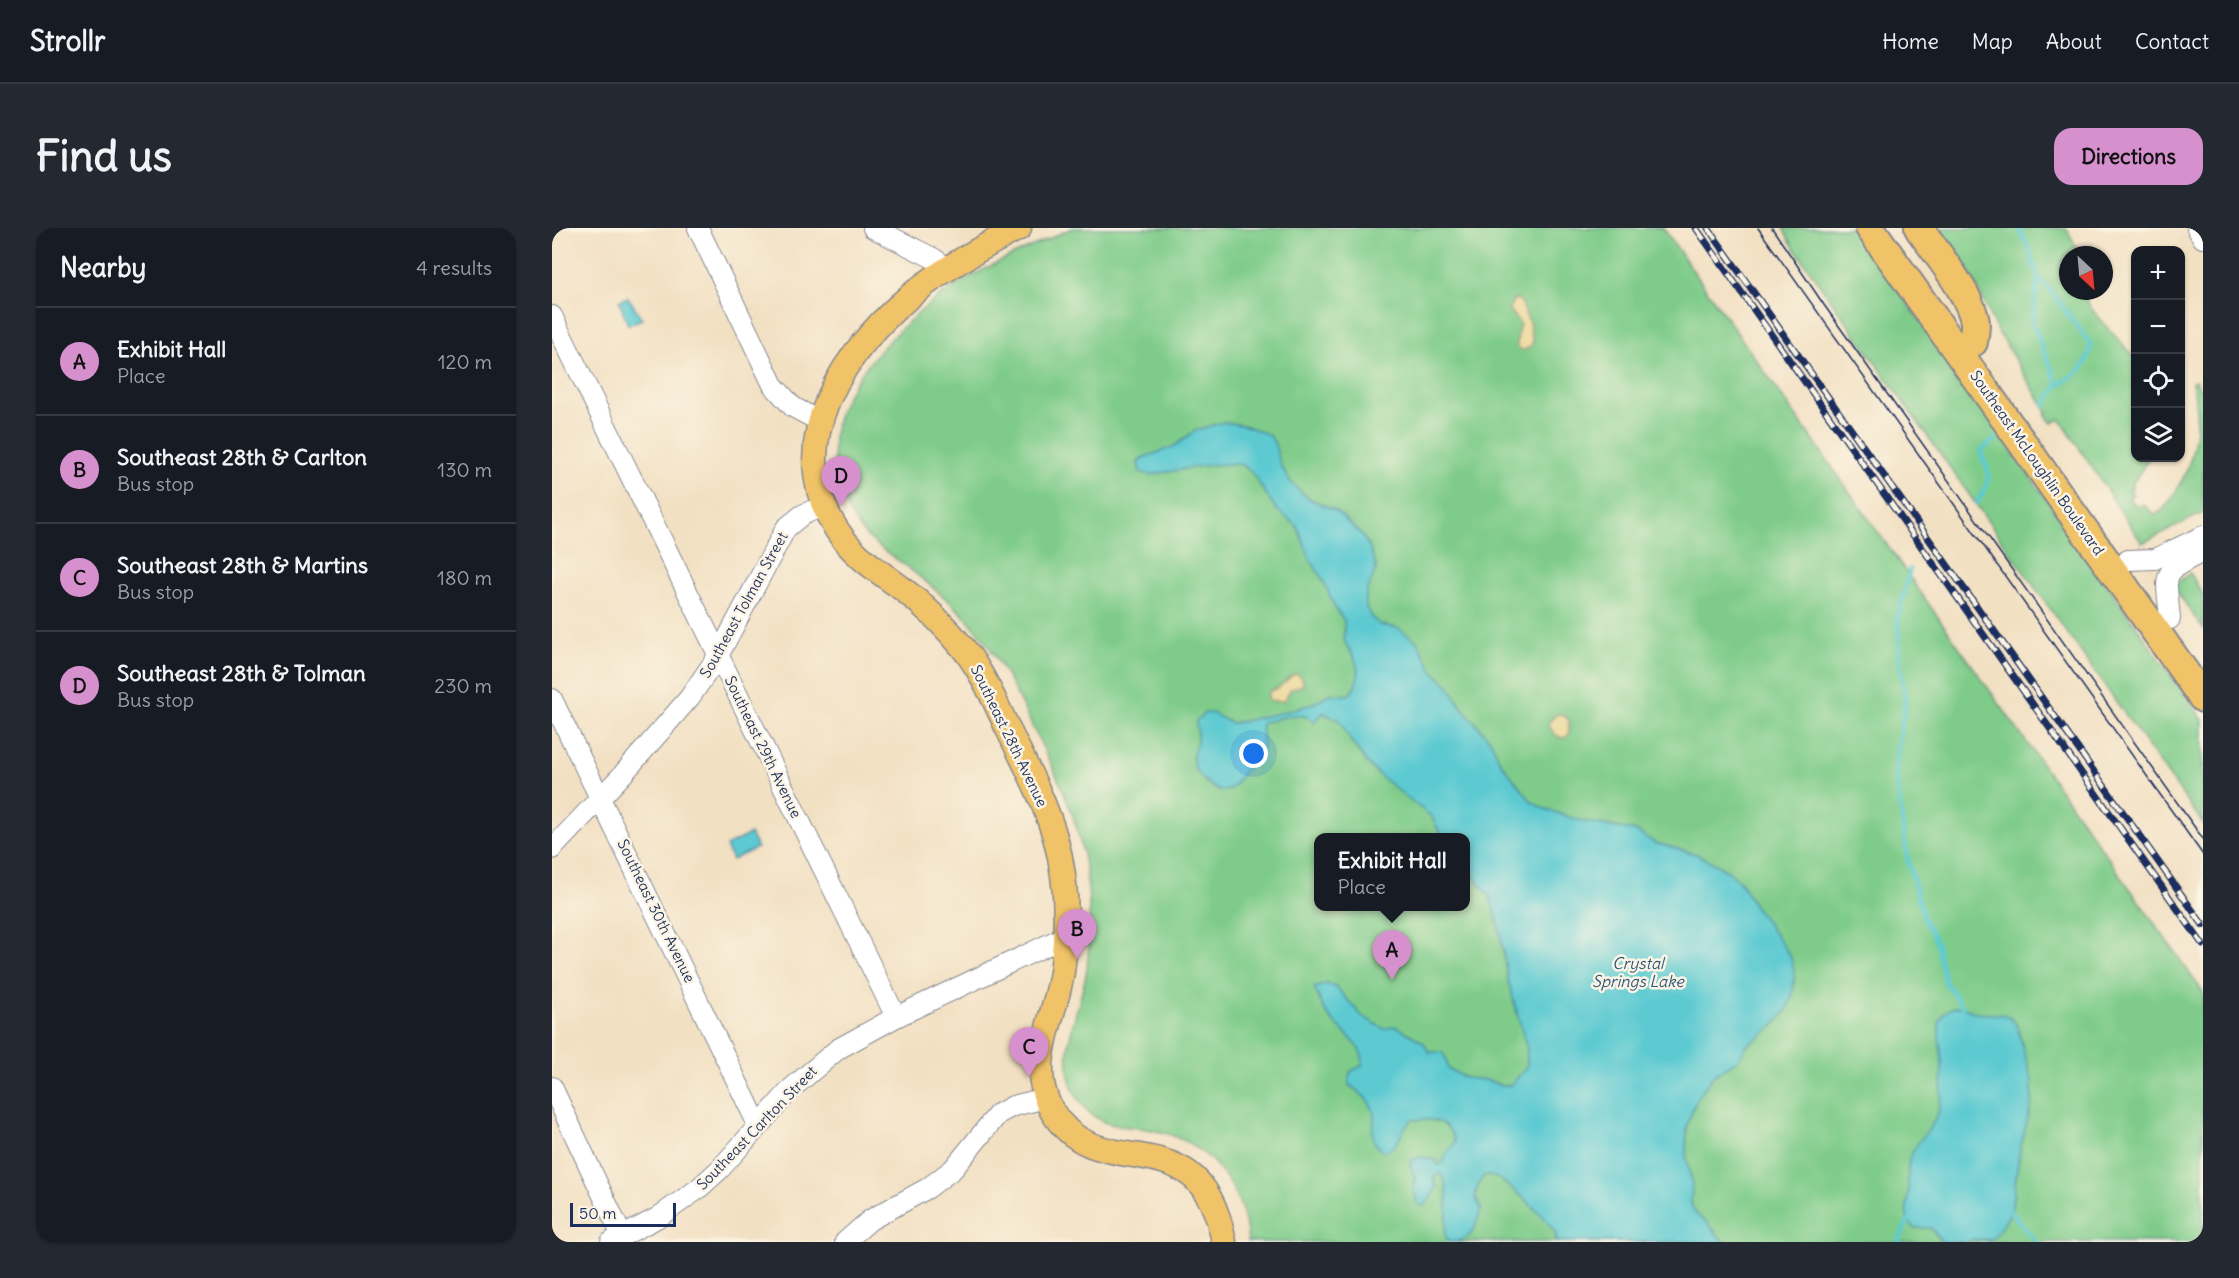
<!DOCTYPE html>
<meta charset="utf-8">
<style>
body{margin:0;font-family:Delius,sans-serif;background:#242831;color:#f1f3f6}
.controls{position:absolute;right:18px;top:18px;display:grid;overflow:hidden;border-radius:12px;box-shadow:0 2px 4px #0004}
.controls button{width:54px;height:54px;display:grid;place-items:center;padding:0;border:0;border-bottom:2px solid #363941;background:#171b24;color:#f1f3f6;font:30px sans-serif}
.compass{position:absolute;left:1507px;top:18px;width:54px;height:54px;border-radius:50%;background:#171b24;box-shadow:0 2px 4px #0004;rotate:154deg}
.scale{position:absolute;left:18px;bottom:15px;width:106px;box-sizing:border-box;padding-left:6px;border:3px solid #1b2f5e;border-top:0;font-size:16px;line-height:21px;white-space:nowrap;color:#1b2f5e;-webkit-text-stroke:4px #fcf5e5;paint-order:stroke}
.you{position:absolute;left:702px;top:526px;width:21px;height:21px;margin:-15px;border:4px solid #fff;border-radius:50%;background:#1a73e8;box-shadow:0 0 0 9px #1a73e833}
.badge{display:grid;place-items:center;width:39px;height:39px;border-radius:50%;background:#d690ce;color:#111;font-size:20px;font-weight:700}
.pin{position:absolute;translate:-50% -50px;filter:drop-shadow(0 2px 3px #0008)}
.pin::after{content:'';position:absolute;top:32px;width:21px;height:18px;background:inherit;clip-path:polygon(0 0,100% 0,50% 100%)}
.popup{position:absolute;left:762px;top:605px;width:156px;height:78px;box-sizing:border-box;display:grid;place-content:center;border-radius:12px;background:#171b24;filter:drop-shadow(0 2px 4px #0005);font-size:20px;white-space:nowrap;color:#9ea1a6}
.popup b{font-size:22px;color:#f1f3f6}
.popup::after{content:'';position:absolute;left:50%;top:100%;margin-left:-12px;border:12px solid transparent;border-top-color:#171b24}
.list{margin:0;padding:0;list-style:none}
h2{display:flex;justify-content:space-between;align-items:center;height:78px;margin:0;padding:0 24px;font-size:26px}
h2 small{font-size:20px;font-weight:400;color:#9ea1a6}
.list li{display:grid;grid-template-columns:39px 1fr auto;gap:18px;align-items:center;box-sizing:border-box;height:108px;padding:0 24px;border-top:2px solid #363941}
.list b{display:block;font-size:22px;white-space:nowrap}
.list p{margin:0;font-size:20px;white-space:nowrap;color:#9ea1a6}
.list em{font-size:20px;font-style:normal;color:#9ea1a6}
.icon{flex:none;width:33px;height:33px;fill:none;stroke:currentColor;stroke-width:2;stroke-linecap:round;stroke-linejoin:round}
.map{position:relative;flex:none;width:1651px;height:1014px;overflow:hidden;border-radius:18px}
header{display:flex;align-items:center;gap:36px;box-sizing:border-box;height:84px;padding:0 30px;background:#171b24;border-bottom:2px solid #363941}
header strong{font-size:28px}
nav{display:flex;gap:33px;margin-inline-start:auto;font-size:21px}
.intro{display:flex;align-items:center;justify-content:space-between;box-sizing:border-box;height:144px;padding:0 36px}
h1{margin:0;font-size:42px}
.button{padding:15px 27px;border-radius:18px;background:#d690ce;color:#111;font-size:21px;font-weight:700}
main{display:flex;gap:36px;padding:0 36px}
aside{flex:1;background:#171b24;border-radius:18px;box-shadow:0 2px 4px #0004}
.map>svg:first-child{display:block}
</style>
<header>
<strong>Strollr</strong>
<nav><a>Home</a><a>Map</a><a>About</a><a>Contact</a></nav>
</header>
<div class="intro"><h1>Find us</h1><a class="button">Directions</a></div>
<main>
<aside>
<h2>Nearby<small>4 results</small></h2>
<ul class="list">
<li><span class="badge">A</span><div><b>Exhibit Hall</b><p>Place</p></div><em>120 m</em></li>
<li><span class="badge">B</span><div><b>Southeast 28th &amp; Carlton</b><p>Bus stop</p></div><em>130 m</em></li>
<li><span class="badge">C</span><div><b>Southeast 28th &amp; Martins</b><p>Bus stop</p></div><em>180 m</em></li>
<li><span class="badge">D</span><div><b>Southeast 28th &amp; Tolman</b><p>Bus stop</p></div><em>230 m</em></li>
</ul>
</aside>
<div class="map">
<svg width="1651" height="1014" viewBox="0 0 1651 1014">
<rect width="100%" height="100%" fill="#fcf5e5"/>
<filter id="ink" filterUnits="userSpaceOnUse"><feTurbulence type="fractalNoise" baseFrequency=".0167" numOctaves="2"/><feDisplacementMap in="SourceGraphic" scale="12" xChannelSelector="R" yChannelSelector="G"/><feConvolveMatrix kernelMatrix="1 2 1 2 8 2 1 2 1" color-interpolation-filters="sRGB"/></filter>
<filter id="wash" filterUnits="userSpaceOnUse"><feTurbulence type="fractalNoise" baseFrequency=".008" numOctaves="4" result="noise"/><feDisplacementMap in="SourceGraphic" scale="24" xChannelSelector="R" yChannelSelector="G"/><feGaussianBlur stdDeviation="1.35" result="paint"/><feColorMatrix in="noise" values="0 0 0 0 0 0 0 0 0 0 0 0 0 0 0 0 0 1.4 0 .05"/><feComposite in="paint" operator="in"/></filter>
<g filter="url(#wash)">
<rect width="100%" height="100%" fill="#f2e0c2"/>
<g fill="#7fcc8a" stroke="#4d7e74" stroke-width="1.5" fill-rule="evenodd">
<path d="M520,0H1111L1651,764V1014H696C692,959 656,912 600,902C570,896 550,903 529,875C498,833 529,784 535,740C540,694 538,646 525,601C515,567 499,535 483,504C466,468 448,431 423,400C403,376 378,357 354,338C336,325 316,313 304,295C285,267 276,226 285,193C297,146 356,90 395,63C434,37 479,20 520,0ZM766,610H914V678H766Z"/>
<path d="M1231,0H1302L1651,492V596L1242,20Z"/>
<path d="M1386,0H1514L1529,27H1516V63H1530C1542,91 1565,108 1583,130L1584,230H1597L1579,258L1580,260L1578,263L1581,266L1577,270L1587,280L1591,276L1603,287L1606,284L1608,285C1641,248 1651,201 1640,154L1643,152L1651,166V285L1590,315L1508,191L1500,195L1493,186L1495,184L1443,99L1423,54Z"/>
<path d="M1638,345L1651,367V401L1621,358Z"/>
</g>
<g fill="#eeda9e" stroke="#84847e" stroke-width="1.5">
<path d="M965,71L970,75C971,83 974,86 977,94C979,100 978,106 981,113C980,119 974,122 969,122L965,118L966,103L968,96L957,82L961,72Z"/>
<path d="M740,447L745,446L750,450L751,457L739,461L732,473H718L716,469L717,463L726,460Z"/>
<path d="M1005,486L1011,487L1017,492V506L1013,510C1005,510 997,502 997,494Z"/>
</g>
<g fill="#5dcad1" stroke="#3c7c98" stroke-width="1.5">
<path d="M76,69L90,91L76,97L67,73Z"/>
<path d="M672,194L695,198L717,207L722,214L729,238L740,256L756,270L784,283L809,306L817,318L824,338L823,344L814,365V379L819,389L828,397L846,400L865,413L881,443L897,458L908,477L938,512L949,535L980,574L991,580L1029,593L1084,603L1103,615L1145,626L1165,637L1177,644L1189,655L1202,677L1238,727L1243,746L1240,770L1235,782L1221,799L1194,818L1187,831L1161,848L1145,870L1135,897L1134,927L1140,954L1139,976L1145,987L1156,995L1172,1014H1005L1003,1004L992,990L972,970L946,950L933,947C928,951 922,965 924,971C926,974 928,977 929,981C923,1002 920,1014 896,1014L893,1007C894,993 900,953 888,945L881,951L885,959L873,978L867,977L864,972L861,957L863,949L858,938L859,933L867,929L884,932L886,937L892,934L894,926L903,914C897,891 880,890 860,892C844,905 853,915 832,924C809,908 830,895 818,876C813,868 805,862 797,857L798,844L811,837C812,815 787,803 775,786C770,778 766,768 762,760L775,756L784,759L810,788L832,801L844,798L871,814L877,824H890L894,831L896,841L914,850L934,852L949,857H959L975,839V820L956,753L946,695L938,669L914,638V610L890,609L880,589L829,549L815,535L799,513L787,492L771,485L762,494C748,480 727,491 710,495C708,505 714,516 708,527C706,531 701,533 698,536C683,552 680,577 653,553C647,548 642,541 641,533C639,525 645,519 645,511C646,505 644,499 644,493L652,485H660L679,495L688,494L745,481L764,474L777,466L797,467L802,461L807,445L802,429L792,413V392L783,380L771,352L758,331L745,298L724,281L698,242L690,237L680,236L656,237L598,247L588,244L586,235L590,230L621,219L644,202Z"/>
<path d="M198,606L205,620L180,632L174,618Z"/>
<path d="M1402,779H1411L1424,785L1453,787L1460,791L1465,798L1480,852V874L1468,922L1459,984L1444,1007L1439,1012L1420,1011L1416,1014H1390L1379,1000H1362C1351,988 1355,981 1356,966C1357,953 1354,942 1358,929C1364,913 1383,899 1387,882C1390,868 1390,850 1390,836C1390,814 1377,789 1402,779Z"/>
</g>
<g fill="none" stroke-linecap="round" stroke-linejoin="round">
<g stroke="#5dcad1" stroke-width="4.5">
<path d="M1467,0L1478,23L1486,50L1480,94L1506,157L1492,178"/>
<path d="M1486,50L1498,62L1539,117C1536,140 1525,146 1506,157"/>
<path d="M1425,275C1430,266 1438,254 1436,243C1434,234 1428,231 1430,221L1444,211"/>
<path d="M1358,341L1346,389L1348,434L1353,473L1344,533L1346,563L1356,634L1372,691L1384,713L1393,754L1411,779"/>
<path d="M1459,984L1484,1014"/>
<path d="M1346,1014L1356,993"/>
</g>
</g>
</g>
<g filter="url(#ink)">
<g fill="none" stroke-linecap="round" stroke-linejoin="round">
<defs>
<g id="minor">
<path d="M146,0L221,157L241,179L267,193"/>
<path d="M321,0L381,30L395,40"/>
<path d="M1645,0L1651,10"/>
<path d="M0,88L344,789"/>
<path d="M1576,332L1603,331L1651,308"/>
<path d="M1618,391C1614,345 1607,345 1651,324"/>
<path d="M0,471L206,897"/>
<path d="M0,621L71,546L138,469L166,428L234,300L250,287L273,277"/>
<path d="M0,859L70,1008"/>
<path d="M59,1014L105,990L146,961L168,941L240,860L286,821L344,789L514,708"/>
<path d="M293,1014L318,992L376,960L401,941L446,886L461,878L494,870"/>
</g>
<path id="major" d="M467,0C434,17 402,35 372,57C294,116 221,219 292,312C309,333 331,346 352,362C374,379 395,400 412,421C431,445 443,474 456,501C473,536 492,571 503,609C516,653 516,699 510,744C503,792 473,836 500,883C548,963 648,883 672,1014"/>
<g id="highway">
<path d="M1318,0L1651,470"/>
<path d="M1367,0C1383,23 1420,68 1423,95C1423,101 1422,108 1421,114"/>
</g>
</defs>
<use href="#minor" stroke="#868890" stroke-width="22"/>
<use href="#major" stroke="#868890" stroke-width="27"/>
<use href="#highway" stroke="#868890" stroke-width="32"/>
<use href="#minor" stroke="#fff" stroke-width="20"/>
<use href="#major" stroke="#f0c369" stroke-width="24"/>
<use href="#highway" stroke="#f0c369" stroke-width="28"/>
<g stroke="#1b2f5e" stroke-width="1.5">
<path d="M1206,0L1651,627"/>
<path d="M1220,0L1272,77L1651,611"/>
</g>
<defs>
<g id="rail">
<path d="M1144,0L1651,717"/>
<path d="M1156,0L1651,697"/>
</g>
</defs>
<use href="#rail" stroke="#1b2f5e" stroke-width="7"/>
<use href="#rail" stroke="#fcf5e5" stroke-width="4.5" stroke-dasharray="14" stroke-linecap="butt"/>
</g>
</g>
<g text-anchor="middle" stroke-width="5" stroke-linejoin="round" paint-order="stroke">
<g font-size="15" fill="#1b2f5e" stroke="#fcf5e5">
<text transform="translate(1485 235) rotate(55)" y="5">Southeast McLoughlin Boulevard</text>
<text transform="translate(192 377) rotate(-61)" y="5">Southeast Tolman Street</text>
<text transform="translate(457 508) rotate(64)" y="5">Southeast 28th Avenue</text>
<text transform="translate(211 519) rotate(64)" y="5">Southeast 29th Avenue</text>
<text transform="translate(104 683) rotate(64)" y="5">Southeast 30th Avenue</text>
<text transform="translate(205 900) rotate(-46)" y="5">Southeast Carlton Street</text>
</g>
<g font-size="16" font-style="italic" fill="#2c567b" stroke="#fcf5e5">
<text x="1086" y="741">Crystal<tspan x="1086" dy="18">Springs Lake</tspan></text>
</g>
</g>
</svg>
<div class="controls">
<button>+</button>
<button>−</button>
<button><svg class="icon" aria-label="locate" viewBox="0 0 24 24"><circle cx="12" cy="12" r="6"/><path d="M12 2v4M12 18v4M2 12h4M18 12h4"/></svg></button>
<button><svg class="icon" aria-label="layers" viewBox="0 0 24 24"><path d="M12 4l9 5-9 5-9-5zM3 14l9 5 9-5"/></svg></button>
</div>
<svg class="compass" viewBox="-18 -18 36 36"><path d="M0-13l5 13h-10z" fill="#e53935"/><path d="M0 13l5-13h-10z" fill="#9ea1a6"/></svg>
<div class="scale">50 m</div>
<div class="you"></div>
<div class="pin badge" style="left:840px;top:752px">A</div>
<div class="popup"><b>Exhibit Hall</b>Place</div>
<div class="pin badge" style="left:525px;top:731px">B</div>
<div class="pin badge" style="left:477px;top:849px">C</div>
<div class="pin badge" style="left:289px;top:278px">D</div>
</div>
</main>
